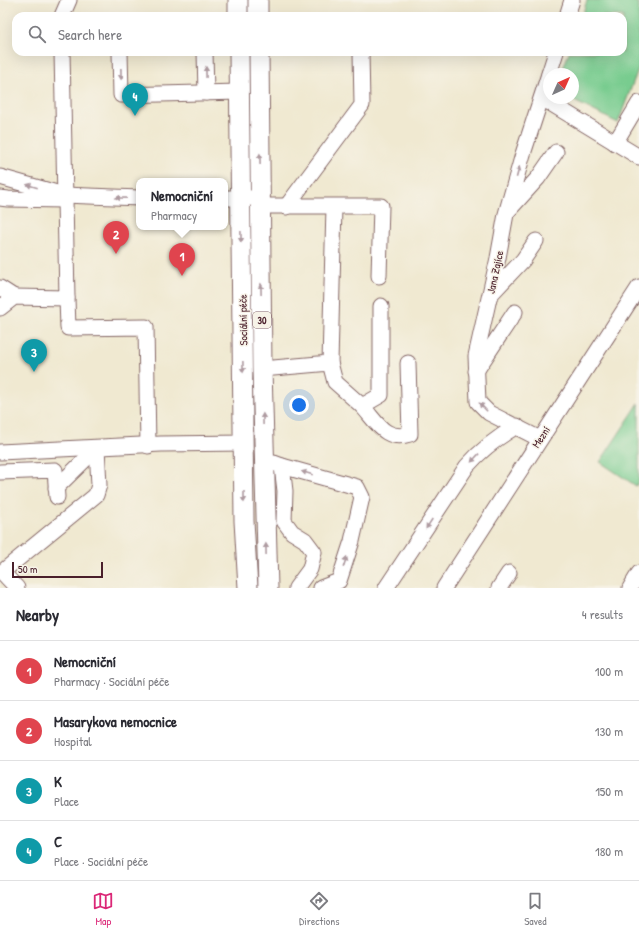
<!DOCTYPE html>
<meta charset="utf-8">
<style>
body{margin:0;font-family:"Patrick Hand",sans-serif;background:#f7f7f7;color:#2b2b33}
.compass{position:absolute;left:543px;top:68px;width:36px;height:36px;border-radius:50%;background:#fff;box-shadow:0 4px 16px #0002;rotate:45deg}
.scale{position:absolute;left:12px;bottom:10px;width:91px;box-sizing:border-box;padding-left:4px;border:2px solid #4a1f2b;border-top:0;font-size:11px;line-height:14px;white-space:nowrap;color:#4a1f2b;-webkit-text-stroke:3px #f7f3e8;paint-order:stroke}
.you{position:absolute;left:299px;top:405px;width:14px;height:14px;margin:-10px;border:3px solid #fff;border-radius:50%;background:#1a73e8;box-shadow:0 0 0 6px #1a73e833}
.badge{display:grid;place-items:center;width:26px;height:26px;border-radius:50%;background:#db2777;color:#fff;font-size:13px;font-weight:700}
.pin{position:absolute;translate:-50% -33px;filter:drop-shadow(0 1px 2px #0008)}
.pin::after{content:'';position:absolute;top:21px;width:14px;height:12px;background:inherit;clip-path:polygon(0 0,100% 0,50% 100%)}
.popup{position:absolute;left:136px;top:178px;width:92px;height:52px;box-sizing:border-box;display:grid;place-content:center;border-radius:8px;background:#fff;filter:drop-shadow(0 1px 3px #0005);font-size:13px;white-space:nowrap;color:#7c7c81}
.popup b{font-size:15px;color:#2b2b33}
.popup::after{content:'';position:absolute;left:50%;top:100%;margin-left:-8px;border:8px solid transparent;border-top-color:#fff}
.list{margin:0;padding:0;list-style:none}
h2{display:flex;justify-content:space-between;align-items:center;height:52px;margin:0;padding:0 16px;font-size:17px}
h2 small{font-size:13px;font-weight:400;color:#7c7c81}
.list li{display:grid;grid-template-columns:26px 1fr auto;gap:12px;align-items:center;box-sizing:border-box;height:60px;padding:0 16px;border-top:1px solid #e1e1e2}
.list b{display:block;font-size:15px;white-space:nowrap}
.list p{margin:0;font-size:13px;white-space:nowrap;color:#7c7c81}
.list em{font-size:13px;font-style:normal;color:#7c7c81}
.icon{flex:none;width:22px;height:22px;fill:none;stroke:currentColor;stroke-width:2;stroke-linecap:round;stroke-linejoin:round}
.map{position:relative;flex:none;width:639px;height:588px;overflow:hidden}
.search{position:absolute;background:#fff;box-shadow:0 4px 16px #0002;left:12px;right:12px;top:12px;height:44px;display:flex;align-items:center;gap:10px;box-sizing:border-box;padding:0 14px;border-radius:12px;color:#7c7c81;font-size:15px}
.sheet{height:292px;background:#fff}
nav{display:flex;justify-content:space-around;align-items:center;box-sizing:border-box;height:56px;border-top:1px solid #e1e1e2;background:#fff;font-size:11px;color:#7c7c81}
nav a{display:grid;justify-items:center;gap:2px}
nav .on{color:#db2777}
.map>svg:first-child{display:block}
</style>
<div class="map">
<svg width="639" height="588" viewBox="0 0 639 588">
<rect width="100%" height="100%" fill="#f7f3e8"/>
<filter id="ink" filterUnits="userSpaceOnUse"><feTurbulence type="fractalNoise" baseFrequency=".025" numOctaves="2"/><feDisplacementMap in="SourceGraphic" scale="8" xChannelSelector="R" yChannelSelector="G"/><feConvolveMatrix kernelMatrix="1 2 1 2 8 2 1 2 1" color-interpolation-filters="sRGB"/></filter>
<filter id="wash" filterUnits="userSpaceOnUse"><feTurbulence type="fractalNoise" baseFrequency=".012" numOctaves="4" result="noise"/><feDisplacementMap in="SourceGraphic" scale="16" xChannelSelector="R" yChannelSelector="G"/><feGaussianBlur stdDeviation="0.9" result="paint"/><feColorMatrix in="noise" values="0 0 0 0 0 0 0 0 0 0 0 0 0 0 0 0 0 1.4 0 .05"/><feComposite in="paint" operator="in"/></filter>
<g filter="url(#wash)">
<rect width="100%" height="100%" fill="#f0e9d1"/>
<g fill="#78cc8f" stroke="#61765d">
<path d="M587,0H631L639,3V67L618,123L568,98H573V74H561L569,52H623V16H582Z"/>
<path d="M639,403V481L636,486L600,462Z"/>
</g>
</g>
<g filter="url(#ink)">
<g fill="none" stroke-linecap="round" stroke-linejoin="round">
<defs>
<g id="minor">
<path d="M62,16L69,0"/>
<path d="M567,16L572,0"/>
<path d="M120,52L121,95L239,92"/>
<path d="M205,52L206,93"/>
<path d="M549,74L556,52"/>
<path d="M542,98L639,157"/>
<path d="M615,143L639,103"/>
<path d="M0,177L64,195L139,198"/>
<path d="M0,198L8,199L63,200"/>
<path d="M225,198H260"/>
<path d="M260,206H381L379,276"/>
<path d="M286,207L362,105L361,52"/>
<path d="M334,207L330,363L335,382L362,406L381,395V306"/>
<path d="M508,211L538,178L556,152"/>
<path d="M0,288L14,297"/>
<path d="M491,294L523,260L536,241"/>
<path d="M67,298L68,328L146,327L148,446"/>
<path d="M0,308L14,297L67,298L62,52"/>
<path d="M262,369L330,363"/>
<path d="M476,371L515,312"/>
<path d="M362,406C377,422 385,442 410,434L408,363"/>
<path d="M540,439L489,413L478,402L476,356L498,258L506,214L523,154L549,74"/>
<path d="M0,452L161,444L244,443"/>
<path d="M274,463L282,466L285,491L284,521L292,532L305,540L314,552L310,569L296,588"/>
<path d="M282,466L357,487L362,497L352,541L339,581L321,588"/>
<path d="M0,472L55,470L57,497"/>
<path d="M56,488L97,448"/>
<path d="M17,588L2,572L96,495L99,485L97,448"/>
<path d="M386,588L467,466C482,449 498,437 517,426"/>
<path d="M444,588L639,287"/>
<path d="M499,588L509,573"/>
<path d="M630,588L639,573"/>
</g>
<g id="major">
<path d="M238,0V16"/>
<path d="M258,0V16"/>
<path d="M239,52L244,521L248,588"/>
<path d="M259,52L262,369L268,588"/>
</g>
</defs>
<use href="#minor" stroke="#846665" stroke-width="17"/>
<use href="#major" stroke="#846665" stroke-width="21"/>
<use href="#minor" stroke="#fff" stroke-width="15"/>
<use href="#major" stroke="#fff" stroke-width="19"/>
</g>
<defs><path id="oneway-solid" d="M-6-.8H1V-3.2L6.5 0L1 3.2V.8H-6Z"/></defs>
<g fill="#ae9aa0">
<use href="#oneway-solid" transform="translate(206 72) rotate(-91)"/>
<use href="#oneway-solid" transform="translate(121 74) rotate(89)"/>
<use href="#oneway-solid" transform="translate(260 159) rotate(-91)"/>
<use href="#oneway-solid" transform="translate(518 172) rotate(-75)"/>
<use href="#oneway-solid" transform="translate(32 186) rotate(-164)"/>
<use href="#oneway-solid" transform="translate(121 198) rotate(-179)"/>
<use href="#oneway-solid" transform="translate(241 237) rotate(89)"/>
<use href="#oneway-solid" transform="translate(261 289) rotate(-91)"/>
<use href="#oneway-solid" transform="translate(243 367) rotate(89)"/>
<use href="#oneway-solid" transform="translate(483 407) rotate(-134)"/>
<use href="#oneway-solid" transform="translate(263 419) rotate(-91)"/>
<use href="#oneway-solid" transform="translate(475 458) rotate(133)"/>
<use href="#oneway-solid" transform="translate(307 473) rotate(-164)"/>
<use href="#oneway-solid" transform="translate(244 497) rotate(90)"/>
<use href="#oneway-solid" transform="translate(429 524) rotate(123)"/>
<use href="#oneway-solid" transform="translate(266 549) rotate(-91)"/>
<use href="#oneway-solid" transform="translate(345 562) rotate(-72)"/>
</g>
</g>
<g text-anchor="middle" stroke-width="3" stroke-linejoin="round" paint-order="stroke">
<rect fill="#f7f3e8" stroke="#7e5f64" stroke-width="1" x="253" y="312" width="18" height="16" rx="3"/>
<g font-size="10" font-weight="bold" fill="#4a1f2b">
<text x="262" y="324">30</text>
</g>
<g font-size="11" fill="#4a1f2b" stroke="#f7f3e8">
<text transform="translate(495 272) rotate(-78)" y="4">Jana Zajíce</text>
<text transform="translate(243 320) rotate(-91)" y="4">Sociální péče</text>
<text transform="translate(541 437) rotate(-57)" y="4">Mezní</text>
</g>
</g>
</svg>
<svg class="compass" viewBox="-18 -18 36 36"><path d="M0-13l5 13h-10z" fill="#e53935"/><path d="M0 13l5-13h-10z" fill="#7c7c81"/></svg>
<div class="scale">50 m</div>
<div class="you"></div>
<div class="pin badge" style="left:182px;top:276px;background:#e0444e">1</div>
<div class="popup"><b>Nemocniční</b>Pharmacy</div>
<div class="pin badge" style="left:116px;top:254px;background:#e0444e">2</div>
<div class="pin badge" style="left:34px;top:372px;background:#0f9aa8">3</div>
<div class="pin badge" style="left:135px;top:116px;background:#0f9aa8">4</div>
<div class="search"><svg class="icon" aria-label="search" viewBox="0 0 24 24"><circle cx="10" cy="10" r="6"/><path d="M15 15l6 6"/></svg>Search here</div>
</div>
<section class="sheet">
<h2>Nearby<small>4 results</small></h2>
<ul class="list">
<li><span class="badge" style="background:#e0444e">1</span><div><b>Nemocniční</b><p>Pharmacy · Sociální péče</p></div><em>100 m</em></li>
<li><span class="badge" style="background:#e0444e">2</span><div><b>Masarykova nemocnice</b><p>Hospital</p></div><em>130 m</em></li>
<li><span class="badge" style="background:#0f9aa8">3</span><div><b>K</b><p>Place</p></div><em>150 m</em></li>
<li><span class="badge" style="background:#0f9aa8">4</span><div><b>C</b><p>Place · Sociální péče</p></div><em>180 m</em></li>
</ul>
</section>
<nav>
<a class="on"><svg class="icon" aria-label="map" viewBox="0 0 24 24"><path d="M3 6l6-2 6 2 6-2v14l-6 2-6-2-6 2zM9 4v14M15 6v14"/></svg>Map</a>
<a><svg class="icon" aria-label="directions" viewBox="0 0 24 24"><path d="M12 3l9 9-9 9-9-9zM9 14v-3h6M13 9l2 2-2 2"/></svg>Directions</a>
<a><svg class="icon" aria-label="saved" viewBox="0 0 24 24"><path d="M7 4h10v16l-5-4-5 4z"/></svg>Saved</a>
</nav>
